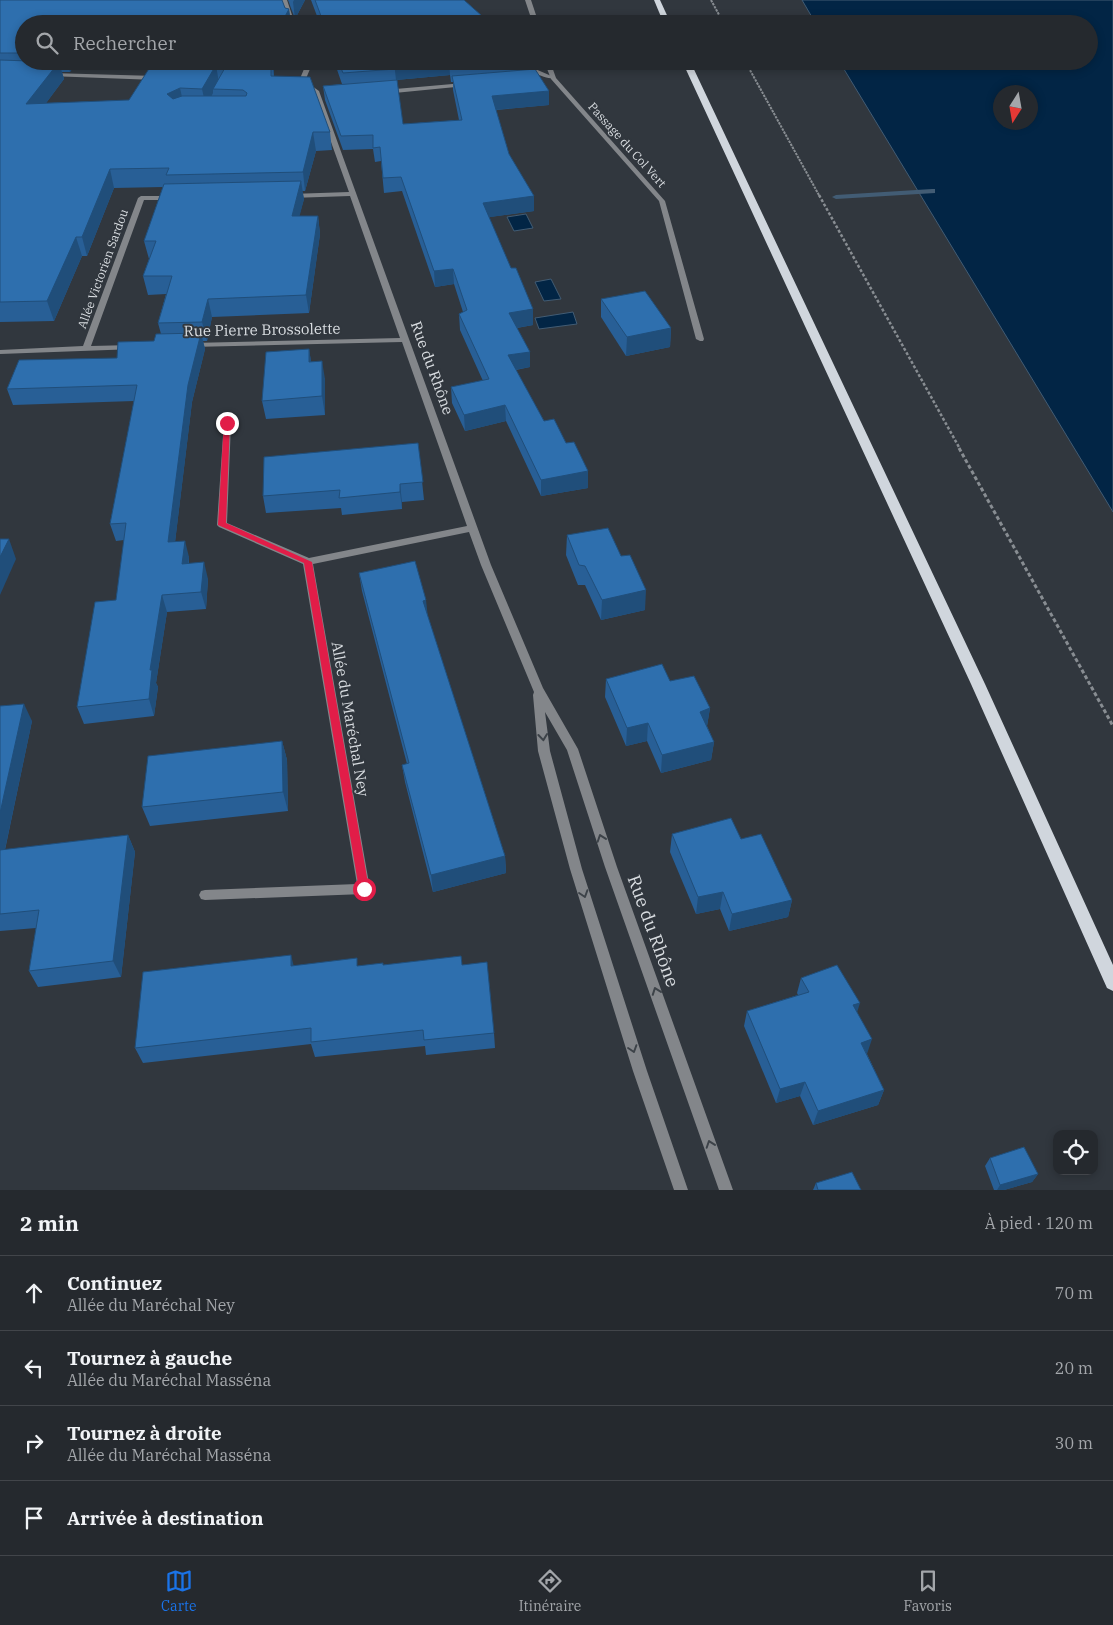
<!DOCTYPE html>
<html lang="fr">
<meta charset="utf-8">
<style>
body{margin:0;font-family:"IBM Plex Serif",serif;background:#2d3136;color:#f1f3f6}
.controls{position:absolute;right:15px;bottom:15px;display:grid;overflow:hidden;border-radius:10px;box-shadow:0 2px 8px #0003}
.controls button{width:45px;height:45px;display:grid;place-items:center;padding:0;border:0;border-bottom:1px solid #42454a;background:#25292e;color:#f1f3f6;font:25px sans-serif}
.compass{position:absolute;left:993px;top:85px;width:45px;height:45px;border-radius:50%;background:#25292e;box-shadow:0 2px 8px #0003;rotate:191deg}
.stop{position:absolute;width:15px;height:15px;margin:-11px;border:4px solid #e11d48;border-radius:50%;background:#fff}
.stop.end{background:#e11d48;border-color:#fff;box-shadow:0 1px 5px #0008}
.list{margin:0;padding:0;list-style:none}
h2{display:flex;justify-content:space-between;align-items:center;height:65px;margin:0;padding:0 20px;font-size:21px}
h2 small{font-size:16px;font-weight:400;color:#a3a6aa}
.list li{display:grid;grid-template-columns:32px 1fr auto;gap:15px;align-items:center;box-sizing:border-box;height:75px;padding:0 20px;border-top:1px solid #42454a}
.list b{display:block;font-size:19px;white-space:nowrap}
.list p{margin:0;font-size:16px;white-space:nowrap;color:#a3a6aa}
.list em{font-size:16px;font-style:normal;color:#a3a6aa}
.icon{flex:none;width:28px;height:28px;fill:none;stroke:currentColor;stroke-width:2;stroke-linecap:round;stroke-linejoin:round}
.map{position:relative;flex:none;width:1113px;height:1190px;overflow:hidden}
.search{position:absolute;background:#25292e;box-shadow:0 2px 8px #0003;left:15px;right:15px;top:15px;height:55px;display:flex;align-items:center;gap:12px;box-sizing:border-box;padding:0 18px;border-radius:28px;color:#a3a6aa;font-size:19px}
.sheet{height:365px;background:#25292e}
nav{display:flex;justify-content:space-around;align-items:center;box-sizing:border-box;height:70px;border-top:1px solid #42454a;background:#25292e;font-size:14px;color:#a3a6aa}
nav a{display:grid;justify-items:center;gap:2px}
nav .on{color:#1a73e8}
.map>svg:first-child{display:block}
</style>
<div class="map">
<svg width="1113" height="1190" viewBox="0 0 1113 1190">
<rect width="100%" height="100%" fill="#31373e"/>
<g fill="#022545" stroke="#425c74" fill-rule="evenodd">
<path d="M802,0H1113V512L839,61H1089V24H816ZM1030,92V122H1000V92Z"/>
<path d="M526,214L533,228L514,231L507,217Z"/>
<path d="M551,279L561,299L544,301L535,282Z"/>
<path d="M573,312L577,324L539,329L535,318Z"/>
</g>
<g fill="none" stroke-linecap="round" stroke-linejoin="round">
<path fill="#425c74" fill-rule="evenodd" d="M932,189H935V193L836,199L832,197L836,195Z"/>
<g stroke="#888d92" stroke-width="2" stroke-dasharray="2.5 1" stroke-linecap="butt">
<path d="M711,0L724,24"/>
<path d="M745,61L820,197"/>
</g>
<path stroke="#888d92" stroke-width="2.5" stroke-dasharray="3 2" stroke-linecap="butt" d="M819,195L960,449"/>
<path stroke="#888d92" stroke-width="3" stroke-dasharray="4 2.5" stroke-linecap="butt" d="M959,448L1113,726"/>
<path fill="#83868a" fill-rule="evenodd" d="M517,61H523L526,65L556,78C548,81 523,69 517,61Z"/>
<g fill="#83868a" fill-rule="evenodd">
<path d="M281,0H287L295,24H289Z"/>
<path d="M525,0H531L539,24H533Z"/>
<path d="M302,61H308L310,69L305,81L319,91L491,565L543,688L578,749L617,867L733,1190H719L605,867L567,750L545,712L550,751L582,869L647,1071L688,1190H674L633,1071L570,869L538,751L533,695L534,692L481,565L469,532L313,564L370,889L368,893L364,894L205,900L201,899L199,895L201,891L205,890L357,884L303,564L219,527L217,525L224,421L227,420L231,423L227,523L309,558L467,526L402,342L191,347L187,345L191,343L400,338L350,196L291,198L288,196L291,194L349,192L313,92L299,81L304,69Z"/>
<path d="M544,61H550L556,78L665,201L704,339L703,341H700L696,339L659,201L551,79Z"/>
<path d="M51,73L156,76L159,78L156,80L49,76V74Z"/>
<path d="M464,83L466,84V86L384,94L381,92L384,90Z"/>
<path d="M141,196H171L174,198L171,200H144L91,346L132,345L136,347L135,349L0,354V350L83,346L138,198Z"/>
</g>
<g fill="#d0d6dd" fill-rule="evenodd">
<path d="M654,0H660L671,24H664Z"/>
<path d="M682,61H690L985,684L1113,965V991L1107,988L971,684Z"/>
</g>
</g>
<g fill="#285f96" fill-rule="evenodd">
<path d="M0,0L285,8L289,9L291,24H24V61H81L77,62L70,72H62L64,79L46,103L129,100L159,64L158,63L107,61H274V76L330,132L332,150L316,151L305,191H302L304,199L299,216H318L320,234L309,313L212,317L207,341H203L205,349L192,402L175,542L189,557V564L208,579L206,609L167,612L156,683L158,687L154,716L84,724L77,707L116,600L124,540L116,541L110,524L134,401L13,405L7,389L117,358L154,341L161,334L158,323L166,294L148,295L143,276L149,259L144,241L163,187L114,188L87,256H82L54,321L0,322Z"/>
<path d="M288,0H305L295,19Z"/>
<path d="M311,0H464L491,24H320Z"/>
<path d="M334,61H530V70L549,91V105L496,110L509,154L534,211L489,217L533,325L517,328L530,352V367L516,370L544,421L566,443L588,471V488L541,496L506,421L465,431L452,403L451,387L483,381L460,330L459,314L463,312L454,284L435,287L402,191L384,193L381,161L375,162L373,149L343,150L325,100L323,86L342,84ZM450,75L451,82H453V90L459,120L403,124L396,80Z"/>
<path d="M601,299L671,328L670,347L626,356L601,317Z"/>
<path d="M309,349L311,362L325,379V415L266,419L262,401Z"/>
<path d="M418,443L424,500L402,502V509L342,515L341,508L266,513L263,496Z"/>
<path d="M567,535L621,556L645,610L601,620L585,585H578L566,555Z"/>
<path d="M359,573L428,617L505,856L506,873L433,892L405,782L402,765L407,764L362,591Z"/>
<path d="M606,679L670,681L710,708L707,726L714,742L711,760L661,773L647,741L626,746L605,697Z"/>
<path d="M0,706L32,721L5,850L128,835L135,852L121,977L38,987L29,971L36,928L0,931Z"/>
<path d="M282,741L287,760L288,811L150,826L142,807Z"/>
<path d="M672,834L741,839L792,900L788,917L729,931L720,909L696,914L670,852Z"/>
<path d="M461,956L462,965L494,1033L495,1048L426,1055L425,1046L315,1057L311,1044L143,1063L135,1048L294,965L359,966L384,965Z"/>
<path d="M801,978L857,1012L867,1054L884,1090L878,1105L813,1125L800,1096L776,1103L744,1026L747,1011L798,995L797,993Z"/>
<path d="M990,1158L1038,1174L1032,1182L1004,1190H994L985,1166Z"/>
<path d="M816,1183L861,1190H813Z"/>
</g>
<g fill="#204e7a">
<path d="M294,0H305L295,19L293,2Z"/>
<path d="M289,9L291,24H281Z"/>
<path d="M67,61H81L77,62L70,72Z"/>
<path d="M272,61H274V77Z"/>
<path d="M409,61H449L450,75L396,80L394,62Z"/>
<path d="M59,62L64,79L32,122L26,104Z"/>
<path d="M216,65L219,83L213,89V93L206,107L202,89Z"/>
<path d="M180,88L184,106L171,112L167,94Z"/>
<path d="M549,91V105L493,110L492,96Z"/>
<path d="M313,132L316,151L305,191L303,172Z"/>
<path d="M110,169L114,188L87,256L82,237Z"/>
<path d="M301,181L304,199L295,234L292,216Z"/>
<path d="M534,196V211L484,218L483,203Z"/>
<path d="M318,216L320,234L309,313L306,295Z"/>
<path d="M76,237L82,256L54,321L47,301Z"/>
<path d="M453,269L454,284L435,287L434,271Z"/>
<path d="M208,299L212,317L207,341L202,322Z"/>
<path d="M533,309V325L510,329L509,313Z"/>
<path d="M671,328L670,347L626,356L627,337Z"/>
<path d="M201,333L205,349L192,402L173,559L168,542L188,385Z"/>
<path d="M309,349L312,367L309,362Z"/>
<path d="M530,352V367L508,371V355Z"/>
<path d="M322,361L325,379V415L322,396Z"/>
<path d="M505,405L506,421L465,431L464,415Z"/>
<path d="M588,471V488L541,496V480Z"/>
<path d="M400,484L402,502V509L400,492Z"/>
<path d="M9,539L16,559L0,595V557Z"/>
<path d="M185,541L189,557L187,581L182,564Z"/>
<path d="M204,562L208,579L206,609L201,592Z"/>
<path d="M646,590L645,610L601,620L602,600Z"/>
<path d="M162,595L167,612L156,683L158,687L154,716L149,699L150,670Z"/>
<path d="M426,600L428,618L423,601Z"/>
<path d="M24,704L32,721L1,868L0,866V813Z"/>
<path d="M710,708L707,726L698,730L700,712Z"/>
<path d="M648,723L647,741L626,746L627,728Z"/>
<path d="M282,741L287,760L288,811L283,792Z"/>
<path d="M714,742L711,760L661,773L662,755Z"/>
<path d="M128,835L135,852L121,977L113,961Z"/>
<path d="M505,856L506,873L433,892L431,875Z"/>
<path d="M723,892L720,909L696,914L698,897Z"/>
<path d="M792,900L788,917L729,931L732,914Z"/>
<path d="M291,955L295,971L291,966Z"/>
<path d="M860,1003L855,1019L853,1005Z"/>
<path d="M872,1039L867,1054L861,1043Z"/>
<path d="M805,1082L800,1096L776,1103L780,1089Z"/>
<path d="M884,1090L878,1105L813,1125L818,1111Z"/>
<path d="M1038,1174L1032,1182L1004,1190H997L1000,1185Z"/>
</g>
<g fill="#2e6fae" stroke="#204e7a">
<path d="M0,0H282L285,8L289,9L281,24H24V53H0Z"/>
<path d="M315,0H464L491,24H324Z"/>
<path d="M0,60L59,62L26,104L129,100L152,64L216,65L202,89L180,88L167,94L173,99L182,96H246L247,93L243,90L213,89L226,66L271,67V76L310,77L330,132H313L303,172L166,175L169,168L110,169L82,237H76L47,301L0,302Z"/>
<path d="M338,61H409L394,62L395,69L343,73Z"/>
<path d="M450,61H492L450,65Z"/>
<path d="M535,69L549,91L492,96L509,154L534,196L483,203L511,268H516L533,309L509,313L530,352L508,355L544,421L554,419L566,443L574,442L588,471L541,480L505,405L464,415L451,387L489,379L459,314L467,310L453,269L434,271L401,177L383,178L380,147L373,148V135L341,136L323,86L397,80L403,124L462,120L452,76Z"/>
<path d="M301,181L292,216H318L306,295L208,299L202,322L158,323L172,276H143L156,241H144L164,184Z"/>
<path d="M645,291L671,328L627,337L601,299Z"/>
<path d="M201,333L188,385L168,542L185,541L182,564L204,562L201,592L162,595L150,670H152L149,699L77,707L95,602L116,600L126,523L110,524L137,385L7,389L19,360L117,358L118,342L154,341L156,334Z"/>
<path d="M309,349V362L322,361V396L262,401L266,352Z"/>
<path d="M418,443L423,482L400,484V492L339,498L340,490L263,496L264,457Z"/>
<path d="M608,528L621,556L630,555L646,590L602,600L585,566L579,565L567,535Z"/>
<path d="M0,539H9L0,557Z"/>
<path d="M415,561L426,600L423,601L505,856L431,875L402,765L409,763L359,573Z"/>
<path d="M662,664L670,681L694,676L710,708L700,712L714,742L662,755L648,723L627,728L606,679Z"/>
<path d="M24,704L0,813V706Z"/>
<path d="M282,741L283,792L142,807L148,756Z"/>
<path d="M731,818L741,839L761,834L792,900L732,914L723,892L698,897L672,834Z"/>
<path d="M128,835L113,961L29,971L39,910L0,914V850Z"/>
<path d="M291,955V966L357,958V966L383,963V965L461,956L462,965L487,962L494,1033L424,1040L423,1030L311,1042V1028L135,1048L143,972Z"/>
<path d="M837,965L860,1003L853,1005L872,1039L861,1043L884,1090L818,1111L805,1082L780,1089L747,1011L809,992L801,978Z"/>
<path d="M1024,1147L1038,1174L1000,1185L990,1158Z"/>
<path d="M852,1172L861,1190H818L816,1183Z"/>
</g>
<defs><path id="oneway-chevron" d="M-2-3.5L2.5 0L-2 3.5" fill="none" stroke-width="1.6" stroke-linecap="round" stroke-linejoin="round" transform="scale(1.25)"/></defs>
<g stroke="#3d4349">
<use href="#oneway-chevron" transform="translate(543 737) rotate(84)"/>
<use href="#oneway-chevron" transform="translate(601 838) rotate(-109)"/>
<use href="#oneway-chevron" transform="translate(584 894) rotate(72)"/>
<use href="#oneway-chevron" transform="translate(656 991) rotate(-110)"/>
<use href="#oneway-chevron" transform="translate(633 1049) rotate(72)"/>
<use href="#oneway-chevron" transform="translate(710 1144) rotate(-109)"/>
</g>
<path fill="#e11d48" d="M224,421L230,423L226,523L312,562L369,889L364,894L359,889L304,563L218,525Z"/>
<g text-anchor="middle" stroke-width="4" stroke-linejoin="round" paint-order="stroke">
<g font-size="12" fill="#d9dde1" stroke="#31373e">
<text transform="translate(627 145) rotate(48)" y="4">Passage du Col Vert</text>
<text transform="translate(103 269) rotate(-70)" y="4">Allée Victorien Sardou</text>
</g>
<g font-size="15" fill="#d9dde1" stroke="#31373e">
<text transform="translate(262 330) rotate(-1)" y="5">Rue Pierre Brossolette</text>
<text transform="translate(432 368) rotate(70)" y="5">Rue du Rhône</text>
<text transform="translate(350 719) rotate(80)" y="5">Allée du Maréchal Ney</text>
</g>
<g font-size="18" fill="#d9dde1" stroke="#31373e">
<text transform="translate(653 931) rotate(70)" y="6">Rue du Rhône</text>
</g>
</g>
</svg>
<div class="controls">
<button><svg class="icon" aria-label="locate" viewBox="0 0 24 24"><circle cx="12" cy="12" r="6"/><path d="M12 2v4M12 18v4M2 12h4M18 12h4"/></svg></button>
</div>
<svg class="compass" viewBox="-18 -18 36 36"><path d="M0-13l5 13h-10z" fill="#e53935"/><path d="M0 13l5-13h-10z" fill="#a3a6aa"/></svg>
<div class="stop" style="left:364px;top:889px"></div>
<div class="stop end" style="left:227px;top:423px"></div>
<div class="search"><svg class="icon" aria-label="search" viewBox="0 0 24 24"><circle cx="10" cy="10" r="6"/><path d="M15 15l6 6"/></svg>Rechercher</div>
</div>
<section class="sheet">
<h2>2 min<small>À pied · 120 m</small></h2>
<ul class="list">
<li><svg class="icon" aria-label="ahead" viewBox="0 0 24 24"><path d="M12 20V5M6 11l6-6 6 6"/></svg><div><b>Continuez</b><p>Allée du Maréchal Ney</p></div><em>70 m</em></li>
<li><svg class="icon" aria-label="left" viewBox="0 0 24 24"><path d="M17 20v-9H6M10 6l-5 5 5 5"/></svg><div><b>Tournez à gauche</b><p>Allée du Maréchal Masséna</p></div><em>20 m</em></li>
<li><svg class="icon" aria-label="right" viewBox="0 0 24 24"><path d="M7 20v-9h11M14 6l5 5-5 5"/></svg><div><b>Tournez à droite</b><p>Allée du Maréchal Masséna</p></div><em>30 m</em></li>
<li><svg class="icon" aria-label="arrive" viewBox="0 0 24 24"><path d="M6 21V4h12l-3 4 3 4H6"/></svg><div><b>Arrivée à destination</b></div></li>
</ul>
</section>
<nav>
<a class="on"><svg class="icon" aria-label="map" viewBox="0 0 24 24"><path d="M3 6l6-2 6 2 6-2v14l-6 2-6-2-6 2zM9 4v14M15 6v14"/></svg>Carte</a>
<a><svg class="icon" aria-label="directions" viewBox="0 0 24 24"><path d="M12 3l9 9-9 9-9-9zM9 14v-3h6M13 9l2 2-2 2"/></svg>Itinéraire</a>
<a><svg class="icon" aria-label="saved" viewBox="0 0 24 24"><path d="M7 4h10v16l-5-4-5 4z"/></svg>Favoris</a>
</nav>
